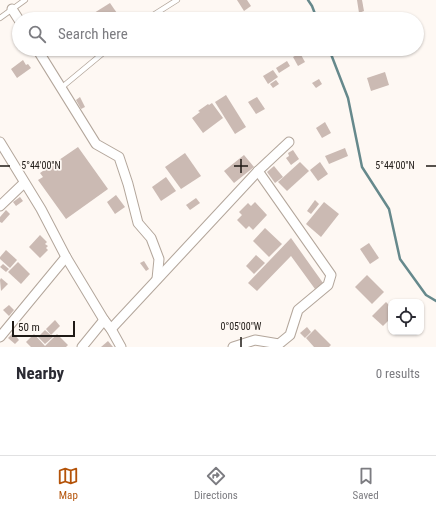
<!DOCTYPE html>
<meta charset="utf-8">
<style>
body{margin:0;font-family:"Roboto Condensed",sans-serif;background:#f7f7f7;color:#2b2b33}
.controls{position:absolute;right:12px;bottom:12px;display:grid;overflow:hidden;border-radius:8px;box-shadow:0 1px 3px #0004}
.controls button{width:36px;height:36px;display:grid;place-items:center;padding:0;border:0;border-bottom:1px solid #e1e1e2;background:#fff;color:#2b2b33;font:20px sans-serif}
.scale{position:absolute;left:12px;bottom:10px;width:63px;box-sizing:border-box;padding-left:4px;border:2px solid #1f1a16;border-top:0;font-size:11px;line-height:14px;white-space:nowrap;color:#1f1a16;-webkit-text-stroke:3px #fef8f3;paint-order:stroke}
.list{margin:0;padding:0;list-style:none}
h2{display:flex;justify-content:space-between;align-items:center;height:52px;margin:0;padding:0 16px;font-size:17px}
h2 small{font-size:13px;font-weight:400;color:#7c7c81}
.icon{flex:none;width:22px;height:22px;fill:none;stroke:currentColor;stroke-width:2;stroke-linecap:round;stroke-linejoin:round}
.map{position:relative;flex:none;width:436px;height:347px;overflow:hidden}
.search{position:absolute;background:#fff;box-shadow:0 1px 3px #0004;left:12px;right:12px;top:12px;height:44px;display:flex;align-items:center;gap:10px;box-sizing:border-box;padding:0 14px;border-radius:22px;color:#7c7c81;font-size:15px}
.sheet{height:108px;background:#fff}
nav{display:flex;justify-content:space-around;align-items:center;box-sizing:border-box;height:56px;border-top:1px solid #e1e1e2;background:#fff;font-size:11px;color:#7c7c81}
nav a{display:grid;justify-items:center;gap:2px}
nav .on{color:#b45309}
.map>svg:first-child{display:block}
</style>
<div class="map">
<svg width="436" height="347" viewBox="0 0 436 347">
<rect width="100%" height="100%" fill="#fef8f3"/>
<g fill="none" stroke-linecap="round" stroke-linejoin="round">
<g stroke="#66898c" stroke-width="2.5">
<path d="M308,0L312,6L317,19"/>
<path d="M329,49L348,98L362,167L389,209L400,259L426,295L436,301"/>
</g>
</g>
<g fill="#cbbab3">
<path d="M237,0H247L251,6L244,11Z"/>
<path d="M357,0H362L364,11L359,13Z"/>
<path d="M110,3L119,16L114,19H98L94,13Z"/>
<path d="M300,53L305,62L298,66L293,57Z"/>
<path d="M23,60L26,65L28,64L31,68L17,78L11,69Z"/>
<path d="M287,61L290,66L279,73L276,68Z"/>
<path d="M273,70L278,77L268,84L263,76Z"/>
<path d="M385,72L389,85L371,91L367,78Z"/>
<path d="M319,79L322,84L316,88L312,83Z"/>
<path d="M276,80L279,84L273,88L270,84Z"/>
<path d="M226,95L246,127L235,134L215,102Z"/>
<path d="M80,97L85,107L81,109L76,100Z"/>
<path d="M257,97L265,109L256,114L248,102Z"/>
<path d="M212,103L223,118L203,133L192,118L200,112L198,111L208,104L209,105Z"/>
<path d="M325,122L331,133L322,138L316,128Z"/>
<path d="M78,147L108,189L66,219L38,180L43,177L40,173Z"/>
<path d="M345,148L348,156L329,164L325,156Z"/>
<path d="M293,150L299,159L291,165L286,158L289,156L288,153Z"/>
<path d="M185,153L201,176L181,189L165,167Z"/>
<path d="M244,155L254,167L234,183L224,171Z"/>
<path d="M300,162L309,171L287,191L278,182Z"/>
<path d="M320,162L328,174L318,181L310,170Z"/>
<path d="M274,166L283,177L275,183L267,172Z"/>
<path d="M166,177L176,191L161,201L152,187Z"/>
<path d="M116,195L125,207L115,214L107,202Z"/>
<path d="M20,197L23,201L16,206L13,202Z"/>
<path d="M196,198L200,203L190,210L186,205Z"/>
<path d="M315,200L319,204L311,214L307,211Z"/>
<path d="M255,202L267,215L253,230L249,226L246,229L237,220L242,215L239,212L248,203L251,206Z"/>
<path d="M324,202L339,214L321,237L306,224Z"/>
<path d="M6,210L10,214L2,223L0,222V217Z"/>
<path d="M265,228L282,244L269,257L253,241Z"/>
<path d="M40,235L47,242L45,244L48,246L46,248L48,250L40,258L29,247Z"/>
<path d="M291,238L323,283L315,289L291,256L257,291L248,283Z"/>
<path d="M369,243L379,258L370,264L360,249Z"/>
<path d="M6,250L17,260L10,268L0,259V257Z"/>
<path d="M256,255L265,263L254,274L246,266Z"/>
<path d="M144,261L149,269L146,271L140,263Z"/>
<path d="M18,262L30,274L21,284L8,272Z"/>
<path d="M3,264L9,269L6,272L0,267Z"/>
<path d="M367,275L384,292L372,304L355,287Z"/>
<path d="M1,278L8,284L1,291L0,280Z"/>
<path d="M386,302L391,307V318L383,326L372,316Z"/>
<path d="M9,305L14,310L9,316L3,310Z"/>
<path d="M55,320L60,326L51,335L46,329Z"/>
<path d="M307,327L311,332L305,338L300,333Z"/>
<path d="M315,329L331,345L329,347H314L306,338Z"/>
<path d="M45,330L53,337L45,344L38,337Z"/>
<path d="M13,333L19,340L15,344L8,338Z"/>
<path d="M34,334L45,346L57,334L68,345L66,347H31L26,342Z"/>
<path d="M108,341L113,347H101Z"/>
</g>
<g fill="none" stroke-linecap="round" stroke-linejoin="round">
<defs>
<g id="lane">
<path d="M0,18L25,0"/>
<path d="M147,19L177,0"/>
<path d="M61,88L108,49"/>
</g>
<g id="street">
<path d="M12,9L19,20"/>
<path d="M37,49L96,144L119,157L128,184L138,223L151,238L159,259L157,279"/>
<path d="M0,142L41,209L66,257L104,320L111,329L121,347"/>
<path d="M0,206L24,183"/>
<path d="M111,329L258,171L289,142"/>
<path d="M0,337L66,257"/>
<path d="M82,347L104,320"/>
<path d="M233,347L255,340L279,344L290,335L298,310L328,285L331,275L258,171"/>
</g>
</defs>
<use href="#lane" stroke="#b3a69b" stroke-width="6"/>
<use href="#street" stroke="#b3a69b" stroke-width="11"/>
<use href="#lane" stroke="#fff" stroke-width="4.5"/>
<use href="#street" stroke="#fff" stroke-width="9"/>
</g>
<path fill="none" stroke="#1f1a16" stroke-width="1.5" d="M241,159V173M0,166H10M234,166H248M426,166H436M241,337V347"/>
<g font-size="10" text-anchor="middle" fill="#1f1a16" stroke="#fef8f3" stroke-width="3.5" stroke-linejoin="round" paint-order="stroke">
<text x="41" y="169">5°44'00"N</text>
<text x="395" y="169">5°44'00"N</text>
<text x="241" y="330">0°05'00"W</text>
</g>
</svg>
<div class="controls">
<button><svg class="icon" aria-label="locate" viewBox="0 0 24 24"><circle cx="12" cy="12" r="6"/><path d="M12 2v4M12 18v4M2 12h4M18 12h4"/></svg></button>
</div>
<div class="scale">50 m</div>
<div class="search"><svg class="icon" aria-label="search" viewBox="0 0 24 24"><circle cx="10" cy="10" r="6"/><path d="M15 15l6 6"/></svg>Search here</div>
</div>
<section class="sheet">
<h2>Nearby<small>0 results</small></h2>
<ul class="list">
</ul>
</section>
<nav>
<a class="on"><svg class="icon" aria-label="map" viewBox="0 0 24 24"><path d="M3 6l6-2 6 2 6-2v14l-6 2-6-2-6 2zM9 4v14M15 6v14"/></svg>Map</a>
<a><svg class="icon" aria-label="directions" viewBox="0 0 24 24"><path d="M12 3l9 9-9 9-9-9zM9 14v-3h6M13 9l2 2-2 2"/></svg>Directions</a>
<a><svg class="icon" aria-label="saved" viewBox="0 0 24 24"><path d="M7 4h10v16l-5-4-5 4z"/></svg>Saved</a>
</nav>
